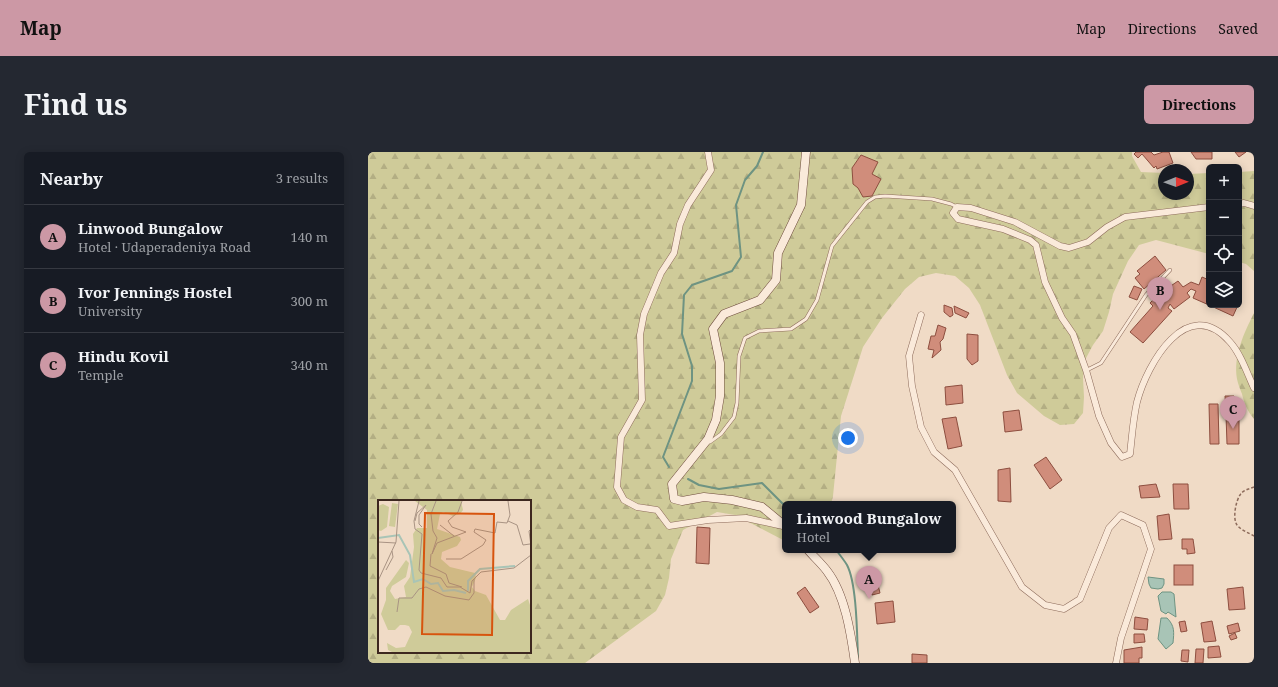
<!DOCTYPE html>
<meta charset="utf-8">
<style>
body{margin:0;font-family:"Noto Serif",serif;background:#242831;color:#f1f3f6}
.controls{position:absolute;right:12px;top:12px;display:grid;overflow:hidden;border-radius:6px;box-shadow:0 2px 10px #0003}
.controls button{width:36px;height:36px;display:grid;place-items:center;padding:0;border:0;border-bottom:1px solid #363941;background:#171b24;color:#f1f3f6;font:20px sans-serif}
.compass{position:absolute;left:790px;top:12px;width:36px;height:36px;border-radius:50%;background:#171b24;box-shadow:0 2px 10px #0003;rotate:89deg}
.you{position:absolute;left:480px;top:286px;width:14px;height:14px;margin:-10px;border:3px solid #fff;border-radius:50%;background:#1a73e8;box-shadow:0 0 0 6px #1a73e833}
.badge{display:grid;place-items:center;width:26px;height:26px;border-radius:50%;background:#cc98a5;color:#111;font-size:13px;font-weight:700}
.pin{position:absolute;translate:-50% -33px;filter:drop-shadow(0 1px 2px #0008)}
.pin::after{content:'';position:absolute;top:21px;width:14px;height:12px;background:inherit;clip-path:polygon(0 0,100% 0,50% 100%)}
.popup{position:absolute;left:414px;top:349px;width:174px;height:52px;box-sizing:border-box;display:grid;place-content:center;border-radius:6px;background:#171b24;filter:drop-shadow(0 1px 3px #0005);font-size:13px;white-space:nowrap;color:#9ea1a6}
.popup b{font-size:15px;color:#f1f3f6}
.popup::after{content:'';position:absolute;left:50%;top:100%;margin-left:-8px;border:8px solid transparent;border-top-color:#171b24}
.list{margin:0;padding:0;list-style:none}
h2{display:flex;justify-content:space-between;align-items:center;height:52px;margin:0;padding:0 16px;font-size:17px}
h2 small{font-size:13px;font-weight:400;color:#9ea1a6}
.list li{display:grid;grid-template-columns:26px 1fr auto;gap:12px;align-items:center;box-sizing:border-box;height:64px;padding:0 16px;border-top:1px solid #363941}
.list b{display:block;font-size:15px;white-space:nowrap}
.list p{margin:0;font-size:13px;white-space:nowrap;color:#9ea1a6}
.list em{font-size:13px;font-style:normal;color:#9ea1a6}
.icon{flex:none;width:22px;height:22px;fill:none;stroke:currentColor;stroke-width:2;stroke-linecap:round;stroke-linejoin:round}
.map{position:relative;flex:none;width:886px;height:511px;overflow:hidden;border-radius:6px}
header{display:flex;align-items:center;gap:24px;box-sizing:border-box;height:56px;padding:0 20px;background:#cc98a5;color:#111}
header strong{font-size:19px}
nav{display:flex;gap:22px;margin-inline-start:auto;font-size:14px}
.intro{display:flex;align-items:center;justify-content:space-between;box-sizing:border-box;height:96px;padding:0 24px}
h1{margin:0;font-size:28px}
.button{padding:10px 18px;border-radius:6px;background:#cc98a5;color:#111;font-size:14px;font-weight:700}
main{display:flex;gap:24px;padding:0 24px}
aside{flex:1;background:#171b24;border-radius:6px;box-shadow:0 2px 10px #0003}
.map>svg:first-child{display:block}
</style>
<header>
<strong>Map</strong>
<nav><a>Map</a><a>Directions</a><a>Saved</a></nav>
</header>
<div class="intro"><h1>Find us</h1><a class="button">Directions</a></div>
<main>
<aside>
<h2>Nearby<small>3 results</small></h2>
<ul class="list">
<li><span class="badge">A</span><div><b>Linwood Bungalow</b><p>Hotel · Udaperadeniya Road</p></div><em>140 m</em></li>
<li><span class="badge">B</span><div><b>Ivor Jennings Hostel</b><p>University</p></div><em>300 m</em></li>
<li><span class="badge">C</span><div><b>Hindu Kovil</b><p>Temple</p></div><em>340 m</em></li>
</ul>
</aside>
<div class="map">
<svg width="886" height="511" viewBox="0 0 886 511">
<defs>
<pattern id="forest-firs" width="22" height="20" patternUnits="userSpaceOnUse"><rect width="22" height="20" fill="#cfcb99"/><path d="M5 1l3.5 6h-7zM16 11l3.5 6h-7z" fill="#b3ae83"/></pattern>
</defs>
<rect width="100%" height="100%" fill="#f0dbc6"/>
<g fill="url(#forest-firs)" fill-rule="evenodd">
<path d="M0,0H764V4L773,20L796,21V42H820V22L841,21V102L788,88L771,93L760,109L745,142L741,160L735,179L725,193L717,208L715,226L716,245L715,261L706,272L692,273L676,264L649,241L639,223L612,153L601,136L587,124L568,121L551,125L537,137L514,166L495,195L473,264L465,344L463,352H417V389L367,363L349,360L315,378L303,407L301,426L297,443L288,459L217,511H0ZM11,349H162V500H11Z"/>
<path d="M886,19V119L878,112L871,110V20Z"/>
<path d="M886,161V267C880,260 876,251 874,242C872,237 870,232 869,227C865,204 876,181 886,161Z"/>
</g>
<g fill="#a8c4b6" stroke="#6e9382">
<path d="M780,425L796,427V432L794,436L790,437L783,436L781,432Z"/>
<path d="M794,440H803L806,442L808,465L800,460L798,462L793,459L790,444Z"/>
<path d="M793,466H799C807,474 806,480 805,491L798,497L790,487Z"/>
</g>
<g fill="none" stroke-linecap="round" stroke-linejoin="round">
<g stroke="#6e9382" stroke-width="2">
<path d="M301,315L295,305L324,229V214L314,182L316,143L324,133L364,119L373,105L368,53L377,28L389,14L395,0"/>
<path d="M320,327L331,333L351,337L394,331L417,354"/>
<path d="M468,398C472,403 476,408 479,413C489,432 489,484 490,506"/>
</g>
</g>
<g fill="#d08d7b" stroke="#8d4e3f">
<path d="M768,0H783L786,3L795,0H801L805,11L789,17L788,14L786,16L774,2L770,6L766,2Z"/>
<path d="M823,0H844V7H828Z"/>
<path d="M867,0H878L871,5Z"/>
<path d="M493,3L510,10L504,22L513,27L504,44L495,45L490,36L485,32L484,16Z"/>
<path d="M787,104L798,118L776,137L767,126L772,122L769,119Z"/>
<path d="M834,125L841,128V153L825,146L828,139L823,137L819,141L822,145L806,157L802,152L800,156L804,159L775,191L762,180L785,154L782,151L788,145L795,151L799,147L794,140L810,129L815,135L823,130L831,133Z"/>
<path d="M766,134L774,137L769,148L761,145Z"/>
<path d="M576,153L584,156L585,163L582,165L576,160Z"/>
<path d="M841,153H870L865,164Z"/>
<path d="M586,154L601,161L598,166L587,161Z"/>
<path d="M570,173L578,176L575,187L572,190L573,198L564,206L566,198L560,197L563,184H567Z"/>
<path d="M599,182L610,183V209L604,213L599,207Z"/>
<path d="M594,233L595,251L578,253L577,235Z"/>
<path d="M857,244H866L867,261H858Z"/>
<path d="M841,252H850L851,292H842Z"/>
<path d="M651,258L654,278L637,280L635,260Z"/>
<path d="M858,263H871V292H859Z"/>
<path d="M588,265L594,294L580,297L574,267Z"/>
<path d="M678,305L694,328L682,337L666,313Z"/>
<path d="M642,316L643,350L630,349V318Z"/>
<path d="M788,332L792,345L773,346L771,334Z"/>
<path d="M805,332H820L821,357H806Z"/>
<path d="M801,362L804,387L791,388L789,364Z"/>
<path d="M329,375L342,376L341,412L328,411Z"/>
<path d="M814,387H825L827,401L819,402V397H814Z"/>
<rect x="806" y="413" width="19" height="20"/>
<path d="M509,429L512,441L504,443L501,431Z"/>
<path d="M437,435L451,455L442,461L429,441Z"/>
<path d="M875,435L877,457L861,458L859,437Z"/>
<path d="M525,449L527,470L509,472L507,451Z"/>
<path d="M767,465L780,467L779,478L766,477Z"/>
<path d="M817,469L819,479L813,480L811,470Z"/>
<path d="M844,469L848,489L836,490L833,471Z"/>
<path d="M870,471L872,479L861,482L859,474Z"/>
<path d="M867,481L869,486L863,488L861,484Z"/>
<path d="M766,482H776L777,490L766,491Z"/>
<path d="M851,494L853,505L840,506V495Z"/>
<path d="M774,495V506H771V511H756V498Z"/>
<path d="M828,497H836L835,511H827Z"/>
<path d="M814,498H821L820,510L813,509Z"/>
<path d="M544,502L559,503V511H544Z"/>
</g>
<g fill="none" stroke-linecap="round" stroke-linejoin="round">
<defs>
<g id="lane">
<path d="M719,218L733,211L778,143L802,118"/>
<path d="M342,290L353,282L366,265L369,251L371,204L377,186L391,179L423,177L438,167L449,148L464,94L499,50L507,45L517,44L564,47L583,52L589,55"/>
</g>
<g id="street">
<path d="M340,0L343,18L320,53L312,72L306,101L293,121L276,162L272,183L274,248L253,285L249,335L256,348L269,355L289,358L301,374L340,368L378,366L415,374"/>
<path d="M871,52L876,51L886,54"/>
<path d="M841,55L757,65L739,75L720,90L701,96L692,94L647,70L603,56L589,55L585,61L590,67L635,77L662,88L668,93L677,130L694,166L705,182L718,218L731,264L743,291L754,305L762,302C764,285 765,267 769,250C779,212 819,141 862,190C873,202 879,221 886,236"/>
<path d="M553,163L541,204L544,234L553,275L566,300L587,318L654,435L677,453L696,457L712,447L741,376L753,363L775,373L783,397L753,486L748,511"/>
</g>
<g id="secondary">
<path d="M417,374L394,355L364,348L336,345L314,349L306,347L304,332L340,287L348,268L352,244V211L345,177L356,162L392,148L408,128L410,101L433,53L438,0"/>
<path d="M440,398C446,405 453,411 459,419C477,442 483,482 487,511"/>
</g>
</defs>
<use href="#lane" stroke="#8d6b5b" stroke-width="4"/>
<use href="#street" stroke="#8d6b5b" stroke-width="7"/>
<use href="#secondary" stroke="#6f4c3e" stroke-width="9"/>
<path stroke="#8d6b5b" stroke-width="1.5" stroke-dasharray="3 2" stroke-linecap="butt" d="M886,335C881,337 875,338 872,343C868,349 865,364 868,371C870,377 881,381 886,384"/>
<use href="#lane" stroke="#faeada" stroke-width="3"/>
<use href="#street" stroke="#faeada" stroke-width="6"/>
<use href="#secondary" stroke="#faeada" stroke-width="8"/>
</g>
<g transform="translate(10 348)">
<rect width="153" height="153" fill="#f0dbc6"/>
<path d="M37,1H83L85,10L82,14L75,16L65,12L62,14L59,29L82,37L83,40L79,46L64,52L63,59L72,67L97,73L98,78L94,87L97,91L108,95L122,120H127L133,110L150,99L153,108V152H14L10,150L9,143L18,148L27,147L34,132L31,126L27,125H22L17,130H10L3,114L8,100V88L28,60L31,63L28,77L14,86L12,91L17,99L28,97L26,86L32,77L36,47L35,34L39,28H49V10Z" fill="#cfcb99"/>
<path d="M14,3L20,4L17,27L11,26ZM5,4L11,7L9,27L3,31L0,30V6Z" fill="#cfcb99"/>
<path fill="none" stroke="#a8c4b6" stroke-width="2" d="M0,38L21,35L32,55L36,82L45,79L53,84L60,83L65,91L76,90L88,93M90,91V81L102,69L137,66"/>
<path fill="none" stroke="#a89383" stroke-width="1" d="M41,1L36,21L37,29L44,34L41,70L43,73L63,78L69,87H82L92,93L94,81L103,72L136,68L153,55M58,1L53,14L55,31L59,38L54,54L59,43L88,32L74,27L70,21L80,12L84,1M37,21L39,13L48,5L41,15V24L44,27M130,21L139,25L145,45L152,44M62,25L76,36M153,29L151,31L153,46M0,42L18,43M53,54L52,66L68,74L71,83L84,87M68,59H83L105,45L108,40L96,32L97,29L117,33L119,22L129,23L132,15L130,1M8,70L15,57L14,51M0,81L18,42L21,1M19,112L21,98H34L41,89L48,87L67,96L91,100L96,93V79"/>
<path fill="#d7540e" fill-opacity="0.15" stroke="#d7540e" stroke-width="2" d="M47,13L116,14L114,135L44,134Z"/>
<rect width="153" height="153" fill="none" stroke="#3d271f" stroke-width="2"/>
</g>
</svg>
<div class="controls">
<button>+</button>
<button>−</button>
<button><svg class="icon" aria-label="locate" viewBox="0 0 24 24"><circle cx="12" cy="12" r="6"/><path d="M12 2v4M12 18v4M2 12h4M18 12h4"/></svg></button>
<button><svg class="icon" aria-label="layers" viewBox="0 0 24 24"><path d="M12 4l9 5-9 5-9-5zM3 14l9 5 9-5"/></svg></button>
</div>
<svg class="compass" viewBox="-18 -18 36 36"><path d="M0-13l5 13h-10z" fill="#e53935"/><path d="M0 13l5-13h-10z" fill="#9ea1a6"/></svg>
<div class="you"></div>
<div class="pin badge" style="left:501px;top:447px">A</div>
<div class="popup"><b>Linwood Bungalow</b>Hotel</div>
<div class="pin badge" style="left:792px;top:158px">B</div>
<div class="pin badge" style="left:865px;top:277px">C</div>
</div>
</main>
